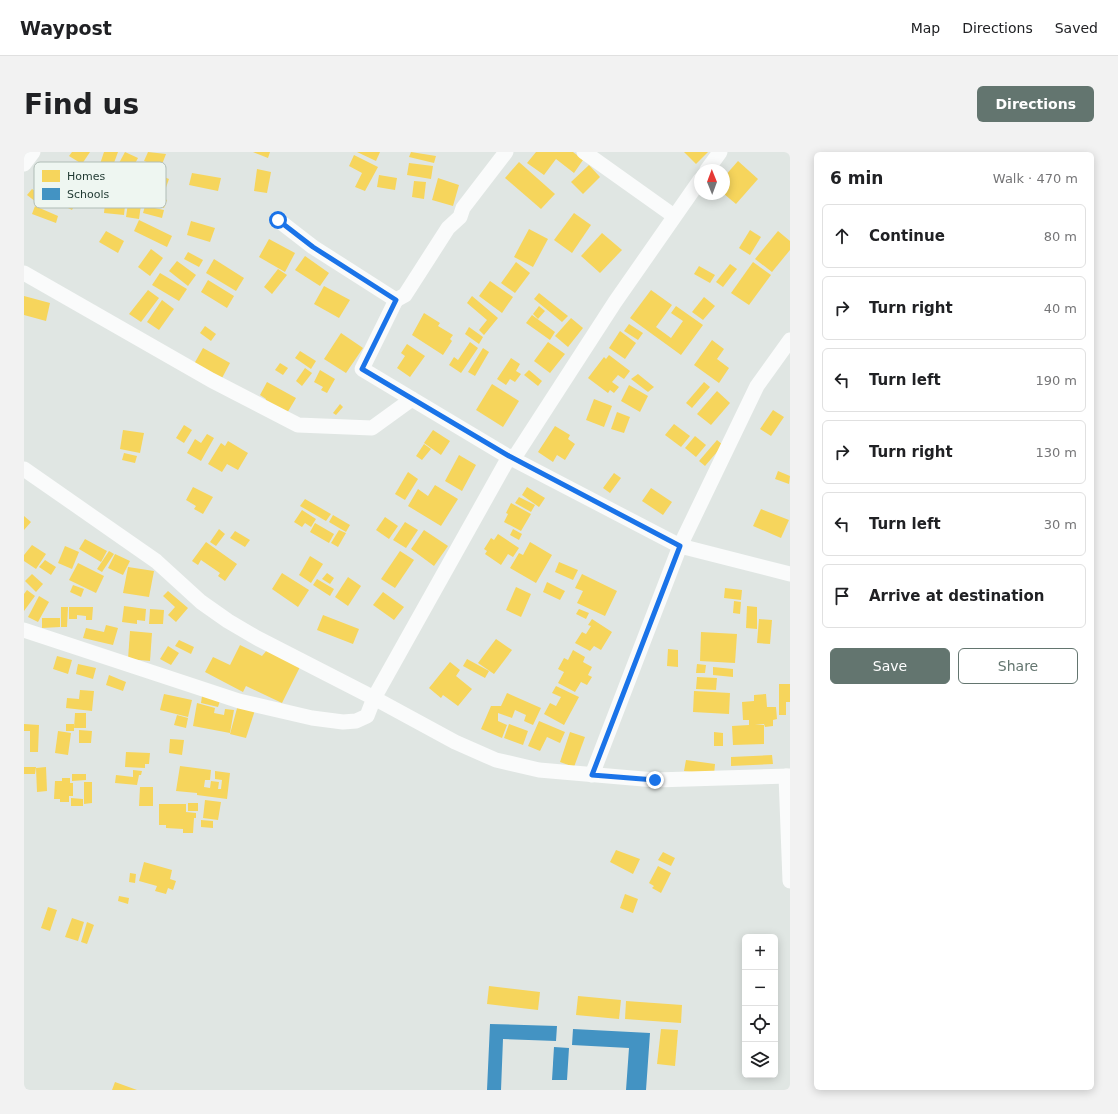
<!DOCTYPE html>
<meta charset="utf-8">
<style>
body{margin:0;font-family:"DejaVu Sans",sans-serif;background:#f2f2f2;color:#202124}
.controls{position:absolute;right:12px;bottom:12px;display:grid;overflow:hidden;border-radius:6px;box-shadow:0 2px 10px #0003}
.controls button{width:36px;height:36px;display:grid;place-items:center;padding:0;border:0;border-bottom:1px solid #e0e0e0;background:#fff;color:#202124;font:20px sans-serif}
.compass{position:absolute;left:670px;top:12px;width:36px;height:36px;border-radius:50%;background:#fff;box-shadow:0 2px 10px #0003;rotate:359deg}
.stop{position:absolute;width:12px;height:12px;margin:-9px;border:3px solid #1a73e8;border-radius:50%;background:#fff}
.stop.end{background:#1a73e8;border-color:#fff;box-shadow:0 1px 4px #0008}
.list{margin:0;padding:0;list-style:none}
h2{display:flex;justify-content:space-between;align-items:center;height:52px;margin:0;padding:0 16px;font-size:17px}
h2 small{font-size:13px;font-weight:400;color:#757577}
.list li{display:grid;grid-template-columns:26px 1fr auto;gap:12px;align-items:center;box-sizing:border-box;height:64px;margin:0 8px 8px;padding:0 8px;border:1px solid #e0e0e0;border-radius:6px}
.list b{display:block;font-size:15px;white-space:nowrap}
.list em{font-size:13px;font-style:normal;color:#757577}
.actions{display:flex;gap:8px;padding:12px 16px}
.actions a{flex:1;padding:9px 0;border:1px solid #63756f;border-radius:6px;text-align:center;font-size:14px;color:#63756f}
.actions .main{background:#63756f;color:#fff}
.icon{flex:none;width:22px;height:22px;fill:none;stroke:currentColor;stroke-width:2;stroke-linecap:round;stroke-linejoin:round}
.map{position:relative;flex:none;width:766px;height:938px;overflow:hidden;border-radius:6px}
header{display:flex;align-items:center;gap:24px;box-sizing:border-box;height:56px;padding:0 20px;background:#fff;border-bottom:1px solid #e0e0e0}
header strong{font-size:19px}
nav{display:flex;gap:22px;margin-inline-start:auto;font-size:14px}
.intro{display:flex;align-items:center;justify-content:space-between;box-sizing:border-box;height:96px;padding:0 24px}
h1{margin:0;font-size:28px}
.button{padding:10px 18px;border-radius:6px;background:#63756f;color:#fff;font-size:14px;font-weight:700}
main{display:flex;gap:24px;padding:0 24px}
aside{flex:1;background:#fff;border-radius:6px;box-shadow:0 2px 10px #0003}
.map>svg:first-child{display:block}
</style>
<header>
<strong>Waypost</strong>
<nav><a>Map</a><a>Directions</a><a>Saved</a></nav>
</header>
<div class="intro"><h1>Find us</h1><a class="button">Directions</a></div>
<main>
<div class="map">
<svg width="766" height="938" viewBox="0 0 766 938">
<rect width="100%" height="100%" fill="#e0e6e3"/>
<g fill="#f6d55c">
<path d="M48,0H66L58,12L45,4Z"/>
<path d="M80,0H94L87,19L75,15Z"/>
<path d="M101,0L114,6L101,30L88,24Z"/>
<path d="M124,0L142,2L137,15L120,9Z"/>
<path d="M229,0H246L244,6Z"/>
<path d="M333,0H356L352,9Z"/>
<path d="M387,0L412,4L410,11L385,5Z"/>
<path d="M512,0H549L559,8L550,21L532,7L520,23L503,11Z"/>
<path d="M660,0H684L672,12Z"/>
<path d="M330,3L354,15L341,39L331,35L338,21L325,14Z"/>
<path d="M714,9L734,27L712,52L700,42V25Z"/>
<path d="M495,10L531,42L517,57L481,26Z"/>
<path d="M385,11L409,14L407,27L383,23Z"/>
<path d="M565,13L576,25L559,42L547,30Z"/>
<path d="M233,17L247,20L243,41L230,39Z"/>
<path d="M168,21L197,26L194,39L165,33Z"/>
<path d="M135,23L145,27L139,44L128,40Z"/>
<path d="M355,23L373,26L371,38L353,35Z"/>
<path d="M414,26L435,33L429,54L408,48Z"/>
<path d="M390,29L402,30L400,47L388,45Z"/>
<path d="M8,37L21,46L16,53L3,43Z"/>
<path d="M106,37L119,39L115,67L102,65Z"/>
<path d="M31,38L53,48L48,58L26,47Z"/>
<path d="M82,42L102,44L100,63L80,61Z"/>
<path d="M126,42L143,48L140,56L123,50Z"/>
<path d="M11,54L34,64L32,71L8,62Z"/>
<path d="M121,54L140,58L138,66L119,61Z"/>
<path d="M550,61L567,73L548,101L530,88Z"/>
<path d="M115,68L148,84L143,95L110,79Z"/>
<path d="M167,69L191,76L186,90L163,83Z"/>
<path d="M505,77L524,87L509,115L490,105Z"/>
<path d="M726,78L737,85L726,103L715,96Z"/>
<path d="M82,79L100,89L94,101L75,90Z"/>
<path d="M754,79L766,89V98L748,120L731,107Z"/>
<path d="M578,81L598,98L576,121L557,104Z"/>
<path d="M245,87L271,101L261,120L235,105Z"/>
<path d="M127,97L139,106L126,124L114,115Z"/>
<path d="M164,100L179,108L175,115L160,107Z"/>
<path d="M281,104L305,121L296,134L271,118Z"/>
<path d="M190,107L220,126L212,139L182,121Z"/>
<path d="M153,109L172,123L164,134L145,119Z"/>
<path d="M492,110L506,121L491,141L477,131Z"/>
<path d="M729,110L747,123L725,153L707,141Z"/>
<path d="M706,112L713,117L699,135L692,130Z"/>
<path d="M675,114L691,123L686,131L670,122Z"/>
<path d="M254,117L263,123L248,142L240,135Z"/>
<path d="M136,121L163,137L155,149L128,133Z"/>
<path d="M184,128L210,144L203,156L177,140Z"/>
<path d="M466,129L489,145L478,161L455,144Z"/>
<path d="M300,134L326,148L315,166L290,152Z"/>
<path d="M124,138L135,146L117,170L105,162Z"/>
<path d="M627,138L648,153L632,175L647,186L659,169L647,161L652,154L679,173L657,203L606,166Z"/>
<path d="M515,141L544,164L538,170L510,147Z"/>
<path d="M0,144L26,151L22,169L0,163Z"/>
<path d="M448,144L474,166L460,183L455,178L463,168L443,151Z"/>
<path d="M680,145L691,154L679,168L668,160Z"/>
<path d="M138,148L150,157L135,178L123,170Z"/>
<path d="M515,154L521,159L514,167L509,162Z"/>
<path d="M400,161L416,171L414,174L429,183L426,187L428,189L419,203L388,183Z"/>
<path d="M508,163L531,180L526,188L502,171Z"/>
<path d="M547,166L559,176L544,195L531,184Z"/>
<path d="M605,172L619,181L614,188L600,179Z"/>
<path d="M181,174L192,182L187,189L176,181Z"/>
<path d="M445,175L459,185L455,192L441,182Z"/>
<path d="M596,179L612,191L601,207L585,196Z"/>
<path d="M317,181L339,196L322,221L300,207Z"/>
<path d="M688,188L700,197L693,207L705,216L695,231L670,213Z"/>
<path d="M446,190L454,196L437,221L425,213L430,205L434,208Z"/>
<path d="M524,190L541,202L526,221L510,209Z"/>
<path d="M383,192L401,204L386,225L373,216L381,204L377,201Z"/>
<path d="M179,196L206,211L197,228L170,212Z"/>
<path d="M459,196L465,200L451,224L444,220Z"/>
<path d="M276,199L292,209L287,217L271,206Z"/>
<path d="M585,203L606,219L600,227L594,223L588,230L595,235L590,241L586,238L584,241L564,226L580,205L582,207Z"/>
<path d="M487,206L496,212L492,219L497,222L491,230L486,227L482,233L473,227Z"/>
<path d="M256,211L264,216L259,223L251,218Z"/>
<path d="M281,216L288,221L278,234L272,229Z"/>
<path d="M296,218L311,227L303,241L297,238L299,235L290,230Z"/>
<path d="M505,218L518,229L514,234L500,223Z"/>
<path d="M614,222L630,235L624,240L607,227Z"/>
<path d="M243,230L272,246L262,263L240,251L242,247L236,243Z"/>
<path d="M680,230L686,235L668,256L662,251Z"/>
<path d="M468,232L495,249L479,275L452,258Z"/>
<path d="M605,233L624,244L616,260L597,249Z"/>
<path d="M693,239L706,251L687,273L673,262Z"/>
<path d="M570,247L588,254L580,275L562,268Z"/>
<path d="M316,252L319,255L312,263L309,261Z"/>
<path d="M749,258L760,265L747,284L736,277Z"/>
<path d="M593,260L606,265L600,281L587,277Z"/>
<path d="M650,272L666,284L657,295L641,283Z"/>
<path d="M160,273L168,278L160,291L152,286Z"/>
<path d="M531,274L546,283L544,287L551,292L541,308L533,303L529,310L514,300Z"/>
<path d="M99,278L120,281L116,301L96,297Z"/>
<path d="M409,278L426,289L417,303L400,291Z"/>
<path d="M183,282L190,286L177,309L163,301L171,287L177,291Z"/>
<path d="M671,284L682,293L672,305L661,296Z"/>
<path d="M693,288L699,293L681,314L675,309Z"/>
<path d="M204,289L224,301L214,318L203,312L198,320L184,312L197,291L201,294Z"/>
<path d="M400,292L407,297L398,308L392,304Z"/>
<path d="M100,301L113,304L111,311L98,308Z"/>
<path d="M435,303L452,313L438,339L421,329Z"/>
<path d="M754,319L766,324L765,332L751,327Z"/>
<path d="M384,320L394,327L381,348L371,342Z"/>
<path d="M590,321L597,326L586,341L579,336Z"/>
<path d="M411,333L434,347L417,374L384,354L394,337L404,344Z"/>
<path d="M169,335L189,345L179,362L170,357L172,354L162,348Z"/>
<path d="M503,335L521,346L515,355L498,343Z"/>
<path d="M627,336L648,350L639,363L618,349Z"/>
<path d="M495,345L511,353L507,360L491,351Z"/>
<path d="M281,347L307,362L302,369L276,354Z"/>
<path d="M487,351L507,362L497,379L480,370L484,362L482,361Z"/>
<path d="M737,357L765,368L757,386L729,374Z"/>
<path d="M278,358L292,367L287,375L281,371L278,375L270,370Z"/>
<path d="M309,363L326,373L322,380L305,370Z"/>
<path d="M0,364L7,370L0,378Z"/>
<path d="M361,365L374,374L365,387L352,378Z"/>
<path d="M381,370L394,378L382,396L369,388Z"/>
<path d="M291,371L310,382L305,391L286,380Z"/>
<path d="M195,377L201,382L192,394L186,390Z"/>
<path d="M489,377L498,382L495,388L486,383Z"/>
<path d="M315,378L322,381L314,395L307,391Z"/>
<path d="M400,378L424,394L410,414L387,397Z"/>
<path d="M211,379L226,388L221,395L206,386Z"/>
<path d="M474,382L495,396L489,405L484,402L477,413L461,402L463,399L460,397L467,386L470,388Z"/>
<path d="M61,387L83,399L77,410L55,397Z"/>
<path d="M182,390L213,412L201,429L194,424L196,421L177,408L174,413L168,409Z"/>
<path d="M506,390L528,403L512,431L486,416L495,401L499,403Z"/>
<path d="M8,393L22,402L12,417L0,409V403Z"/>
<path d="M41,394L55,400L48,417L34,411Z"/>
<path d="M85,399L90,402L78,420L73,417Z"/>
<path d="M376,399L390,408L371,436L357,427Z"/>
<path d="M91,402L106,409L99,423L84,416Z"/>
<path d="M286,404L299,412L287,431L275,423Z"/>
<path d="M21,408L32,415L27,423L15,415Z"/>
<path d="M535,410L554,418L549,428L531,420Z"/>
<path d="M54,411L80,424L72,441L45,428Z"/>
<path d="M104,415L130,419L125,445L99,441Z"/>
<path d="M258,421L285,438L274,455L248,437Z"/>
<path d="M303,421L310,426L306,432L298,427Z"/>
<path d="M8,422L19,432L12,440L1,429Z"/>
<path d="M558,422L593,439L581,464L553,451L559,439L551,436Z"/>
<path d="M324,425L337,434L324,454L311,445Z"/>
<path d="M293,427L310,437L306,444L289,433Z"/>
<path d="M523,430L541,439L536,448L519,440Z"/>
<path d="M49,433L60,437L57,445L46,440Z"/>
<path d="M492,435L507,442L497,465L482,458Z"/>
<path d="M701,436L718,438L717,448L700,446Z"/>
<path d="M3,438L11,444L0,459V442Z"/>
<path d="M144,439L164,456L152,470L144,463L151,455L139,444Z"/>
<path d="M359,440L380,455L370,468L349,453Z"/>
<path d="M15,444L25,450L14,470L4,465Z"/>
<path d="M710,449L717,450L716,462L709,461Z"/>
<path d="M100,454L122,457L121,469L113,468V472L98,470Z"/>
<path d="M723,454L733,455V477L722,476Z"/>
<path d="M37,455H44L43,475H37Z"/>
<path d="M45,455H69L68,468H62V464L53,463V467H45Z"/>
<path d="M126,457L140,458L139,472H125Z"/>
<path d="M555,457L565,461L562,467L552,462Z"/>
<path d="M299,463L335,477L329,492L293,478Z"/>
<path d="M18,466H36V475L18,476Z"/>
<path d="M568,467L588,480L577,498L570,494L566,499L551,491L558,480L562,482L567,474L564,473Z"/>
<path d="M735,467L748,468L746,492L733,491Z"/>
<path d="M82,473L94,476L89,493L59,486L62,476L80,480Z"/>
<path d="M106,479L128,481L126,509L104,507Z"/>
<path d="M677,480L713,482L711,511L676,509Z"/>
<path d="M472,487L488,498L470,522L454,511Z"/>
<path d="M155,488L170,495L167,502L151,494Z"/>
<path d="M216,493L238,504L243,498L277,513L258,551L222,534L219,540L181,520L189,505L206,513Z"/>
<path d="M144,494L155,501L147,513L136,507Z"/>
<path d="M644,497L654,498V515L643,514Z"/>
<path d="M549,498L561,505L559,510L568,515L564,523L568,525L563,533L557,530L551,540L534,531L540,520L534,517L540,506L544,508Z"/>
<path d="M33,504L48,508L44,522L29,517Z"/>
<path d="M443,507L465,519L461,526L439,514Z"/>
<path d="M426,510L436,518L432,524L448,537L434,554L419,543L417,546L405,536Z"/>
<path d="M54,512L72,516L69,527L52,522Z"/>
<path d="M673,512L682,513L681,521H672Z"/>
<path d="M689,515L709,517V525L689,523Z"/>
<path d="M85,523L102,530L99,539L82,533Z"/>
<path d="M673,525L693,526L692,538L672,537Z"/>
<path d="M755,532H766V550H762V563H755Z"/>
<path d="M532,534L555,545L540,573L520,562L526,551L532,554L537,545L528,541Z"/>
<path d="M56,538L70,539L68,559L42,556L43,546L55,547Z"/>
<path d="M670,539L706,541L705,562L669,560Z"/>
<path d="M483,541L517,556L509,573L500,569L502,563L491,558L488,566L474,561V569L483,573L478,586L457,577L467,554H477Z"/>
<path d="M140,542L168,548L164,565L136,558Z"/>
<path d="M742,542L743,555H752L753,567L749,568V574L741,575L740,572L731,573H740V592L709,593L708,574L725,573V568H719L718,550L730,549V543Z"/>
<path d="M178,544L196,549L194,555L177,551Z"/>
<path d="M215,549L232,555L222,586L206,582Z"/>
<path d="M173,551L191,556L190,561L200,563L201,557L210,558L206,581L169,574Z"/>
<path d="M51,561H62V576H50Z"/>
<path d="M153,563L164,566L162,576L150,573Z"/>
<path d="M515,569L541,580L536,591L523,585L516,599L504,594Z"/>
<path d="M0,572L15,573L14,600H6V579H0Z"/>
<rect x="42" y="572" width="8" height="7"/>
<path d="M485,572L504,579L499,593L480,586Z"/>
<path d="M55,578L68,579L67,591H55Z"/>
<path d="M34,579L47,581L44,603L31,601Z"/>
<path d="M546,580L561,585L550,615L536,610Z"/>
<path d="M690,580L699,581V594H690Z"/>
<path d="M146,587L160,588L158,603L145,601Z"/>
<path d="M102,600L126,601L125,612H121V616L101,615Z"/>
<path d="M748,603L749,612L707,614V605Z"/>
<path d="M662,608L691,612L690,623L660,619Z"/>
<path d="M156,614L187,618L186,628H181L180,635L186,636L187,629L195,630L194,637H197L198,628L191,627V619L206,621L203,647L173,643V641L152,639Z"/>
<path d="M0,615H12L11,622H0Z"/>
<path d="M22,615L23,639L13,640L12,616Z"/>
<path d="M109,618L118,619L117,623H115L113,633L91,631L92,623L109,625Z"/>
<path d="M48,622H62V628L48,629Z"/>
<path d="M38,626H46V631H49V644H45V650H36V647H30L31,629H38Z"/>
<path d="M60,630H68V651L60,652Z"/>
<path d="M116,635H129V654H115Z"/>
<path d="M47,646L59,647V654H47Z"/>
<path d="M181,648L197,650L194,668L179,666Z"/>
<rect x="164" y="651" width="10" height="8"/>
<path d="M135,652H162V660L172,661V666H170L169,681H159V677L142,676V673H135Z"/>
<path d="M177,668L189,669V676L177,675Z"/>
<path d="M592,698L616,707L609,722L586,710Z"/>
<path d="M639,700L651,706L647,714L634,708Z"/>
<path d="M120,710L148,718L146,727L152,729L149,738L144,736L142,742L131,739L133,734L115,729Z"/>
<path d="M634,714L647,721L637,741L628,736L630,734L625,731Z"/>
<path d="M106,721L112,722L111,731L105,730Z"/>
<path d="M601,742L614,747L609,761L596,756Z"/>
<path d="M95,744L105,746L104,752L94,749Z"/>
<path d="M24,755L33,758L26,779L17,776Z"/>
<path d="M48,766L60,770L54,789L41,785Z"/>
<path d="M63,770L70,773L63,792L57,790Z"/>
<path d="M465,834L516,840L514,858L463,852Z"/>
<path d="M554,844L597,848L595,867L552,863Z"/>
<path d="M602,849L658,853L657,871L601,867Z"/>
<path d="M637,877L654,878L651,914L633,912Z"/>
<path d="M91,930L113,938H88Z"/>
</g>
<g fill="#4393c3">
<path d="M466,872L533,874L532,889L479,887L477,938H463Z"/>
<path d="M549,877L626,881L622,938H602L605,896L548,893Z"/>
<path d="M530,895L545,896L543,928H528Z"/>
</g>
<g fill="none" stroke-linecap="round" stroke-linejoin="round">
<g stroke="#fafbfb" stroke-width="15">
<path d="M560,0L650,64"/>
<path d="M0,12L9,0"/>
<path d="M683,18L696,0"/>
<path d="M254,68L289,95L372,148L381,143L424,76L436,65L439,56L482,0"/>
<path d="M0,121L187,228L274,273L348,276L388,247L485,305L656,394L766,422"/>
<path d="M372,148L338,217L388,247"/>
<path d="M0,317L132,409L177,450L204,469L233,486L350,546L431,590L472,608L515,618L631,628L766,624"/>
<path d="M0,478L215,549L288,566L319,570L332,569L343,564L350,546L485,305L492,303L591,150L676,28"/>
<path d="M568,623L656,394L733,234L766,188"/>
<path d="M762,624L766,729"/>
</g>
</g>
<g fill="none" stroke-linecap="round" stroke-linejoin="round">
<path stroke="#1a73e8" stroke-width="5" d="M254,68L289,95L372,148L338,217L485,304L656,394L568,623L631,628"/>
</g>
<rect x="10" y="10" width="132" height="46" rx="6" fill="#eef6f1" stroke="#b0bdb7" stroke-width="1"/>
<rect x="18" y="18" width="18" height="12" fill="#f6d55c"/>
<rect x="18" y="36" width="18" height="12" fill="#4393c3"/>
<g font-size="11" fill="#1f3831">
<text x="43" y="28">Homes</text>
<text x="43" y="46">Schools</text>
</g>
</svg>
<div class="controls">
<button>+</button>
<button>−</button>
<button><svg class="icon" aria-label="locate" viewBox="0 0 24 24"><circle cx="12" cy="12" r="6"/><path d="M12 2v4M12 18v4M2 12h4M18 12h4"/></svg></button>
<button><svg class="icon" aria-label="layers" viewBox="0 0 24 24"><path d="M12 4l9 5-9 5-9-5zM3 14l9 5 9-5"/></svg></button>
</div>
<svg class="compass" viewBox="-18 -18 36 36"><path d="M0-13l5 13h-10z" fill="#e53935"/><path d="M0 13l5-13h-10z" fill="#757577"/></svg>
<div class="stop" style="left:254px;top:68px"></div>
<div class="stop end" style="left:631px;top:628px"></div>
</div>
<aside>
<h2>6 min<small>Walk · 470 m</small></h2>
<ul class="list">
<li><svg class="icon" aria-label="ahead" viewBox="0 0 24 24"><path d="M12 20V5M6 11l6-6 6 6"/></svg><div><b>Continue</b></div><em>80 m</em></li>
<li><svg class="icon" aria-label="right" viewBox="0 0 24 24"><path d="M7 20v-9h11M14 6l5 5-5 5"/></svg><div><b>Turn right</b></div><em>40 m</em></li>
<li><svg class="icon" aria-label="left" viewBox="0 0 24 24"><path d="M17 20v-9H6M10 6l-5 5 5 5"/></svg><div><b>Turn left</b></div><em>190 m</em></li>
<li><svg class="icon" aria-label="right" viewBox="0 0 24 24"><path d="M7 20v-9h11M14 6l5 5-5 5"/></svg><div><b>Turn right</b></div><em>130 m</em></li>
<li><svg class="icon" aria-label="left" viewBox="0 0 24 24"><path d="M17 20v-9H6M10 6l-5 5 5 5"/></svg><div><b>Turn left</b></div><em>30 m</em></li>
<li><svg class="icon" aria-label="arrive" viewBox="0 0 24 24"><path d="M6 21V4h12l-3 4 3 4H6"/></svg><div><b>Arrive at destination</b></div></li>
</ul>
<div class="actions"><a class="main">Save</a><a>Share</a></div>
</aside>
</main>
